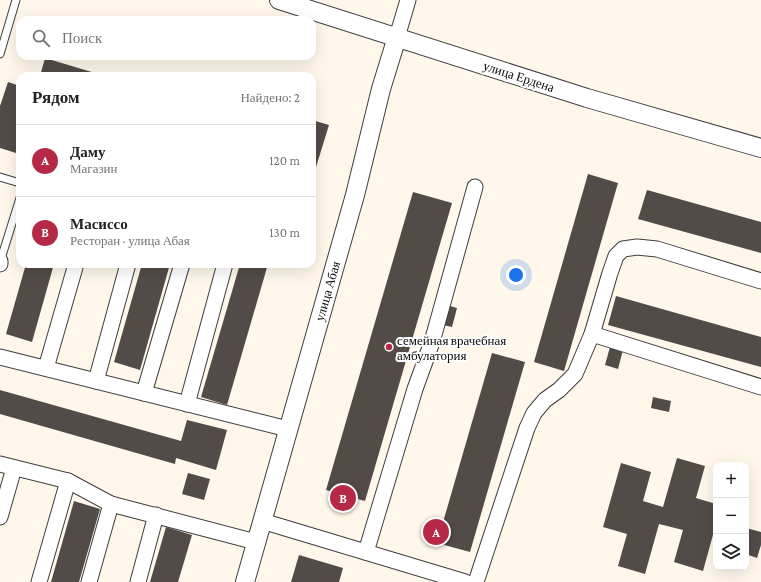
<!DOCTYPE html>
<html lang="ru">
<meta charset="utf-8">
<style>
body{margin:0;font-family:"Crimson Pro",serif;background:#f2f2f2;color:#202124}
.controls{position:absolute;right:12px;bottom:12px;display:grid;overflow:hidden;border-radius:8px;box-shadow:0 4px 16px #0002}
.controls button{width:36px;height:36px;display:grid;place-items:center;padding:0;border:0;border-bottom:1px solid #e0e0e0;background:#fff;color:#202124;font:20px sans-serif}
.you{position:absolute;left:516px;top:275px;width:14px;height:14px;margin:-10px;border:3px solid #fff;border-radius:50%;background:#1a73e8;box-shadow:0 0 0 6px #1a73e833}
.badge{display:grid;place-items:center;width:26px;height:26px;border-radius:50%;background:#b52946;color:#fff;font-size:13px;font-weight:700}
.pin{position:absolute;translate:-50% -50%;border:2px solid #fff;box-shadow:0 1px 4px #0006}
.list{margin:0;padding:0;list-style:none}
h2{display:flex;justify-content:space-between;align-items:center;height:52px;margin:0;padding:0 16px;font-size:17px}
h2 small{font-size:13px;font-weight:400;color:#757577}
.list li{display:grid;grid-template-columns:26px 1fr auto;gap:12px;align-items:center;box-sizing:border-box;height:72px;padding:0 16px;border-top:1px solid #e0e0e0}
.list b{display:block;font-size:15px;white-space:nowrap}
.list p{margin:0;font-size:13px;white-space:nowrap;color:#757577}
.list em{font-size:13px;font-style:normal;color:#757577}
.icon{flex:none;width:22px;height:22px;fill:none;stroke:currentColor;stroke-width:2;stroke-linecap:round;stroke-linejoin:round}
.map{position:relative;flex:none;width:761px;height:582px;overflow:hidden}
.search{position:absolute;background:#fff;box-shadow:0 4px 16px #0002;left:16px;top:16px;width:300px;height:44px;display:flex;align-items:center;gap:10px;box-sizing:border-box;padding:0 14px;border-radius:12px;color:#757577;font-size:15px}
.panel{position:absolute;background:#fff;box-shadow:0 4px 16px #0002;left:16px;top:72px;width:300px;height:196px;border-radius:12px}
.map>svg:first-child{display:block}
</style>
<div class="map">
<svg width="761" height="582" viewBox="0 0 761 582">
<rect width="100%" height="100%" fill="#fef7ea"/>
<g fill="#534b48">
<path d="M45,58L105,76H40Z"/>
<path d="M8,82L20,86V141L16,153L0,148V106Z"/>
<path d="M312,120L329,125L312,180Z"/>
<path d="M588,174L618,183L564,371L534,362Z"/>
<path d="M647,190L761,222V253L638,219Z"/>
<path d="M413,192L452,203L365,501L326,490Z"/>
<path d="M26,264H54L32,342L6,334Z"/>
<path d="M142,264H170L140,370L114,362Z"/>
<path d="M240,264H268L227,405L201,397Z"/>
<path d="M616,296L761,337V367L608,325Z"/>
<path d="M443,304L457,308L452,327L438,324Z"/>
<path d="M610,347L623,350L618,369L605,365Z"/>
<path d="M492,353L525,362L470,552L437,543Z"/>
<path d="M0,390L181,441L187,420L227,430L216,470L176,458L175,464L0,414Z"/>
<path d="M653,397L671,401L669,412L651,408Z"/>
<path d="M677,458L705,466L696,498L716,504V524L703,571L674,562L683,530L659,524L645,574L618,566L627,534L603,527L621,463L651,472L643,501L663,507Z"/>
<path d="M188,473L210,479L204,500L182,494Z"/>
<path d="M74,501L100,509L79,582H51Z"/>
<path d="M166,527L192,535L178,582H150Z"/>
<path d="M746,528L761,532V545L757,558L746,554Z"/>
<path d="M299,555L343,568L339,582H291Z"/>
</g>
<g fill="none" stroke-linecap="round" stroke-linejoin="round">
<defs>
<g id="service">
<path d="M0,54L16,0"/>
<path d="M0,177L20,183V184"/>
<path d="M0,262L20,198"/>
</g>
<g id="minor">
<path d="M397,37L408,0"/>
<path d="M0,261V264"/>
<path d="M592,334L761,387"/>
<path d="M0,357L288,429"/>
<path d="M46,368L76,264"/>
<path d="M96,381L128,264"/>
<path d="M144,393L182,264"/>
<path d="M187,404L225,264"/>
<path d="M0,464L68,481L111,504L256,542"/>
<path d="M0,517L14,468"/>
<path d="M262,521L465,582"/>
<path d="M366,552L415,389L432,342L475,187"/>
<path d="M39,582L68,481"/>
<path d="M89,582L111,504"/>
<path d="M138,582L156,515"/>
<path d="M476,582L527,428L534,413L545,400L559,390L575,374L592,334L610,273L616,256L623,249L637,247L657,249L761,281"/>
</g>
<g id="tertiary">
<path d="M279,0L587,98L761,148"/>
<path d="M245,582L355,195L381,89L397,37"/>
</g>
</defs>
<use href="#service" stroke="#3e3e3e" stroke-width="9"/>
<use href="#minor" stroke="#3e3e3e" stroke-width="17"/>
<use href="#tertiary" stroke="#3e3e3e" stroke-width="20"/>
<use href="#service" stroke="#fff" stroke-width="7"/>
<use href="#minor" stroke="#fff" stroke-width="15"/>
<use href="#tertiary" stroke="#fff" stroke-width="18"/>
</g>
<circle fill="#b52946" stroke="#fff" stroke-width="1.5" cx="389" cy="347" r="4"/>
<g text-anchor="middle" stroke-width="4" stroke-linejoin="round" paint-order="stroke">
<g font-size="13" fill="#0b0b0b" stroke="#fff">
<text transform="translate(519 76) rotate(18)" y="5">улица Ердена</text>
<text transform="translate(327 291) rotate(-74)" y="5">улица Абая</text>
</g>
<g font-size="13" fill="#0b0b0b" stroke="#fff" text-anchor="start">
<text x="397" y="345">семейная врачебная<tspan x="397" dy="15">амбулатория</tspan></text>
</g>
</g>
</svg>
<div class="controls">
<button>+</button>
<button>−</button>
<button><svg class="icon" aria-label="layers" viewBox="0 0 24 24"><path d="M12 4l9 5-9 5-9-5zM3 14l9 5 9-5"/></svg></button>
</div>
<div class="you"></div>
<div class="pin badge" style="left:436px;top:532px">A</div>
<div class="pin badge" style="left:343px;top:498px">B</div>
<div class="search"><svg class="icon" aria-label="search" viewBox="0 0 24 24"><circle cx="10" cy="10" r="6"/><path d="M15 15l6 6"/></svg>Поиск</div>
<section class="panel">
<h2>Рядом<small>Найдено: 2</small></h2>
<ul class="list">
<li><span class="badge">A</span><div><b>Даму</b><p>Магазин</p></div><em>120 m</em></li>
<li><span class="badge">B</span><div><b>Масиссо</b><p>Ресторан · улица Абая</p></div><em>130 m</em></li>
</ul>
</section>
</div>
